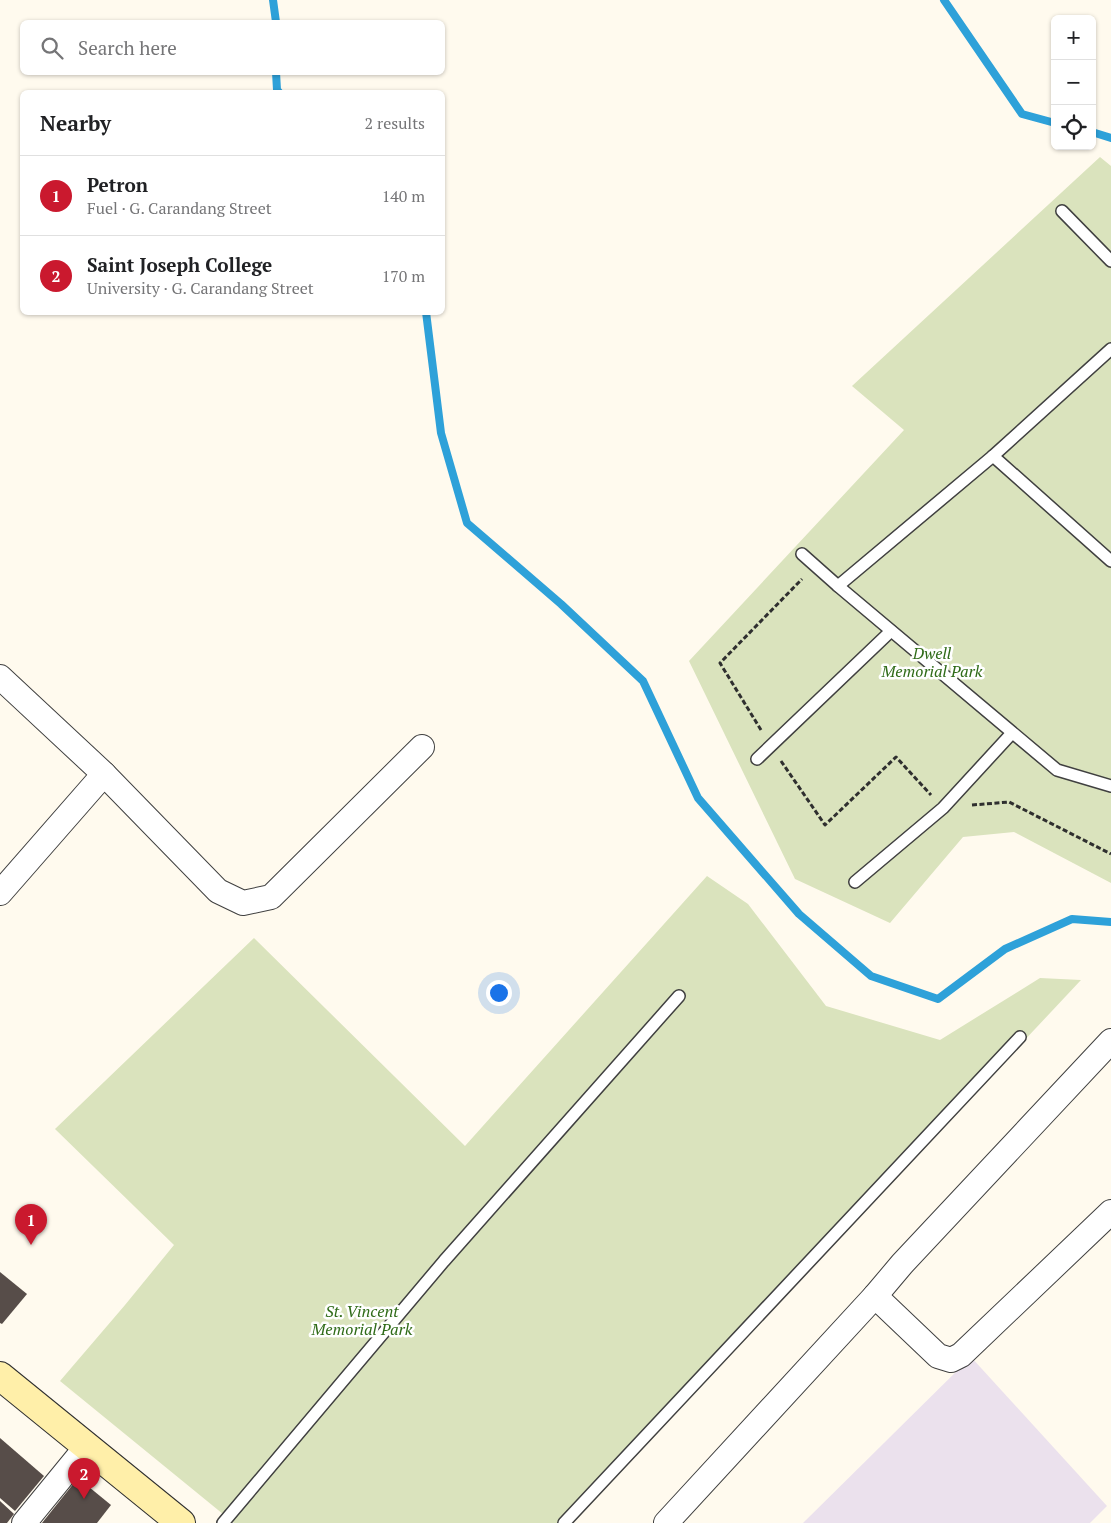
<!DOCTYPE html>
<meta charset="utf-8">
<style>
body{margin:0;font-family:"PT Serif",serif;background:#f2f2f2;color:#202124}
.controls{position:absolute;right:15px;top:15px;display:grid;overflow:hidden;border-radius:8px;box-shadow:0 1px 4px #0004}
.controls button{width:45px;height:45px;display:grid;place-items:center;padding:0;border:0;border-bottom:1px solid #e0e0e0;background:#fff;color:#202124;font:25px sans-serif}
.you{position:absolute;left:498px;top:992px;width:18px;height:18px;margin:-12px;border:4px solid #fff;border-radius:50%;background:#1a73e8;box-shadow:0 0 0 8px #1a73e833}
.badge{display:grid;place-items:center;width:32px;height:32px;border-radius:50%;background:#ca192e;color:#fff;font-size:16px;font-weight:700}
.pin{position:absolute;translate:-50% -41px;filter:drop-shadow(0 1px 2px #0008)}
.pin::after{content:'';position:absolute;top:26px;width:18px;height:15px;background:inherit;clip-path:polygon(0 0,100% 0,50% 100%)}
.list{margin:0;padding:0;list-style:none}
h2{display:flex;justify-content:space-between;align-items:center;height:65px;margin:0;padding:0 20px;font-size:21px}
h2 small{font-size:16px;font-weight:400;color:#757577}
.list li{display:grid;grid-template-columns:32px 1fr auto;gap:15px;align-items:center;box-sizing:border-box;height:80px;padding:0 20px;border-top:1px solid #e0e0e0}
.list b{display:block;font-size:19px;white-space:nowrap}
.list p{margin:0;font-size:16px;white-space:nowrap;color:#757577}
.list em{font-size:16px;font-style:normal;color:#757577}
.icon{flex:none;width:28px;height:28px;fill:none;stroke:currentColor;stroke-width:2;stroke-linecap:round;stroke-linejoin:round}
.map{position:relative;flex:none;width:1111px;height:1523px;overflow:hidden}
.search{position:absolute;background:#fff;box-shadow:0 1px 4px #0004;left:20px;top:20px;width:425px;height:55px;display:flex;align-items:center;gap:12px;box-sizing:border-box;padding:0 18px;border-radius:8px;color:#757577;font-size:19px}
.panel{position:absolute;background:#fff;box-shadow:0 1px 4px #0004;left:20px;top:90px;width:425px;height:225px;border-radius:8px}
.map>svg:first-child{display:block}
</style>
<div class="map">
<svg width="1111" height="1523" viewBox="0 0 1111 1523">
<rect width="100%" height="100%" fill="#fffaee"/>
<path fill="#ebe1ed" d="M971,1357L1107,1506L1090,1523H803Z"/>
<g fill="#dae3bd">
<path d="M1100,157L1111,166V883L1014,832L963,837L890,923L795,879L689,661L904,430L852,386Z"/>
<path d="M707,876L748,904L826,1006L940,1040L1040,978L1081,980L572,1523H234L60,1381L125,1305L174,1245L55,1129L254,938L465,1146Z"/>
</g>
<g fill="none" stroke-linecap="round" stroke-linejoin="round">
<g stroke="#2ea1d9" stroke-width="8">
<path d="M273,0L276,22"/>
<path d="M944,0L1022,114L1055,123"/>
<path d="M276,72L277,90L279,92"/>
<path d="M1092,132L1111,138"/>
<path d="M426,312L441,433L467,523L561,604L643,681L698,798L799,914L871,976L938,999L1005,949L1072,919L1111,922"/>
</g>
</g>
<g fill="#574d49">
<path d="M0,1272L27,1294L2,1324L0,1323Z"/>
<path d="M0,1438L44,1476L15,1511L0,1498Z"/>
<path d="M78,1478L111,1505L97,1523H42Z"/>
<path d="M0,1501L14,1514L7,1523H0Z"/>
</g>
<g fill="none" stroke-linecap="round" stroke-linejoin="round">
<defs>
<g id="service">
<path d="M1062,211L1111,261"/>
<path d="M993,456L1111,561"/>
<path d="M802,554L838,586L1057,770L1111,786"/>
<path d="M838,586L993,456L1111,349"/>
<path d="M757,759L891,631"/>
<path d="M855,882L943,808L1012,733"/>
<path d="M223,1523L444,1261L679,996"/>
<path d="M564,1523L1020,1037"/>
</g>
<g id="minor">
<path d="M0,677L104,774L218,891L243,903L271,897L422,747"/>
<path d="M0,893L104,774"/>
<path d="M875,1296L938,1356L951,1360L961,1355L1111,1212"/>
<path d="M24,1523L87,1446"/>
<path d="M666,1523L875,1296L902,1264L1111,1041"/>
</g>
<path id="secondary" d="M0,1376L181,1523"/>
</defs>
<use href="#service" stroke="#404040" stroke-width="14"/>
<use href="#minor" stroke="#404040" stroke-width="26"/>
<use href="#secondary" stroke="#2f2f2f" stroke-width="30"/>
<g stroke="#2f2f2f" stroke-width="3" stroke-dasharray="5 2.5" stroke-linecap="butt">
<path d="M761,730L720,663L802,579"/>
<path d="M781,761L825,825L896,757L931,795"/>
<path d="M972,805L1009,802L1111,854"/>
</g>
<use href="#service" stroke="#fff" stroke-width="11"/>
<use href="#minor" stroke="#fff" stroke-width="24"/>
<use href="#secondary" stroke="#ffefa9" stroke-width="28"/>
</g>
<g text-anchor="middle" stroke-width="5" stroke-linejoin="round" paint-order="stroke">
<g font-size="16" font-style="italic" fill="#2f6b18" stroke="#fff">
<text x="932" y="659">Dwell<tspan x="932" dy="18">Memorial Park</tspan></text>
<text x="362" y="1317">St. Vincent<tspan x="362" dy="18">Memorial Park</tspan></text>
</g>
</g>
</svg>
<div class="controls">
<button>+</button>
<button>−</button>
<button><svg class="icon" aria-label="locate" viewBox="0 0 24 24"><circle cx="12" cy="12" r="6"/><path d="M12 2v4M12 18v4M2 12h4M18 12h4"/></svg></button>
</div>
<div class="you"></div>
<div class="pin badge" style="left:31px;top:1245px">1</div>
<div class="pin badge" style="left:84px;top:1499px">2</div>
<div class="search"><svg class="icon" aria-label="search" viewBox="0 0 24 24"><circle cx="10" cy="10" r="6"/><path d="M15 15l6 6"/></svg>Search here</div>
<section class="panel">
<h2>Nearby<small>2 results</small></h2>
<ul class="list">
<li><span class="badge">1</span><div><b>Petron</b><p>Fuel · G. Carandang Street</p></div><em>140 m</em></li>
<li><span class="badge">2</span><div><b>Saint Joseph College</b><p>University · G. Carandang Street</p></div><em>170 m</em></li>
</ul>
</section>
</div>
